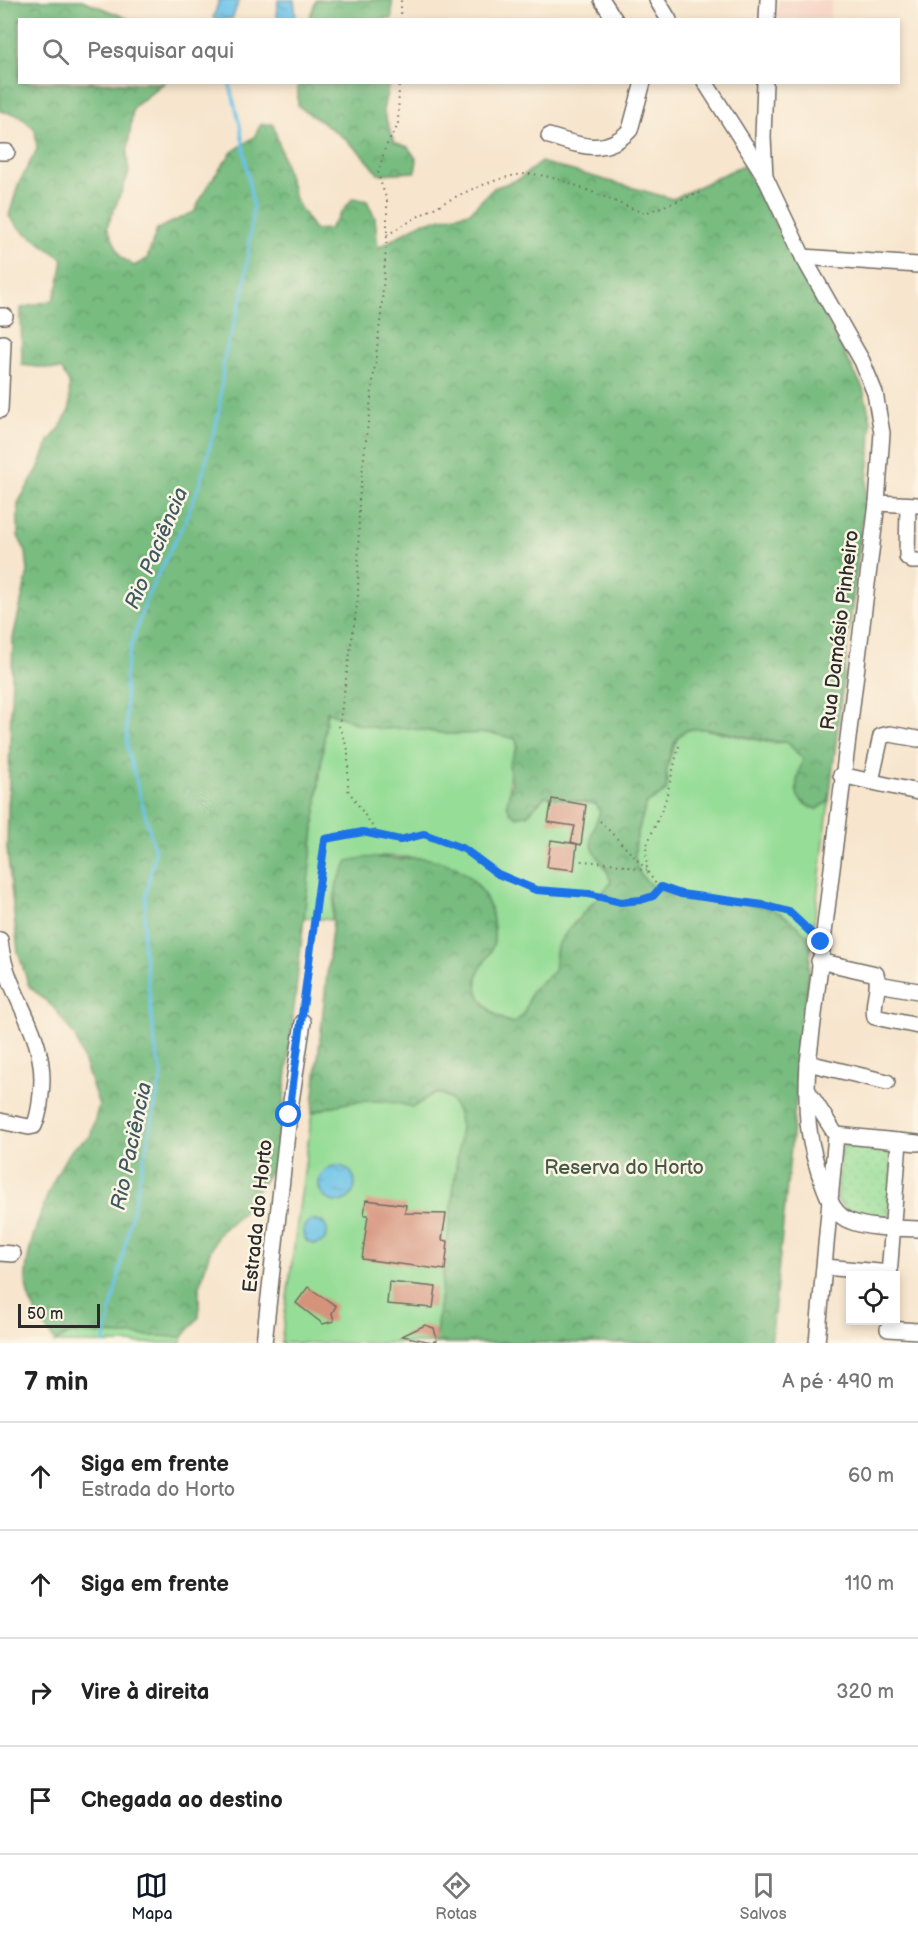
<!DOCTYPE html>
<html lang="pt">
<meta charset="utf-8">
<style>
body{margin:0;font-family:"Balsamiq Sans",sans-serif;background:#f2f2f2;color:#222}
.controls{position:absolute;right:18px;bottom:18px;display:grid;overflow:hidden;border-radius:0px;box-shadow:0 3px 9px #0003}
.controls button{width:54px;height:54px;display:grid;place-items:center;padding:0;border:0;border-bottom:2px solid #e0e0e0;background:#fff;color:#222;font:30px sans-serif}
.scale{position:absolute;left:18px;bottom:15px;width:82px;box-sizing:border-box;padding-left:6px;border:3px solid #2b2b2b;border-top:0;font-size:16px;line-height:21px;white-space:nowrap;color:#2b2b2b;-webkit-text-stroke:4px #fcf5e5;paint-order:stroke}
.stop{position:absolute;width:18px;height:18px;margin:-14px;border:4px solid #1a73e8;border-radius:50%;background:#fff}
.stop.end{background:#1a73e8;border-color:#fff;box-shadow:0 2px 6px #0008}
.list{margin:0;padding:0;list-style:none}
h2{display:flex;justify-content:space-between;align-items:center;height:78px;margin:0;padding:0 24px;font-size:26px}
h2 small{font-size:20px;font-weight:400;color:#767676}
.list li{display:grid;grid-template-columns:39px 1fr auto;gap:18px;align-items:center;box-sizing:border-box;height:108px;padding:0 24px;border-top:2px solid #e0e0e0}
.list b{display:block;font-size:22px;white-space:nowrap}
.list p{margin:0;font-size:20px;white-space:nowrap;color:#767676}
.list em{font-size:20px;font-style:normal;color:#767676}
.icon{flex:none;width:33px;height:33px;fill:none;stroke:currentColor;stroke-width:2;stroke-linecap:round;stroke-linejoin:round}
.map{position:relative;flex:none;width:918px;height:1343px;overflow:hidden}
.search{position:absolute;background:#fff;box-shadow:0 3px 9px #0003;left:18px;right:18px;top:18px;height:66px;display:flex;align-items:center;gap:15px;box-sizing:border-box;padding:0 21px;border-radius:0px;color:#767676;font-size:22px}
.sheet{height:510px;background:#fff}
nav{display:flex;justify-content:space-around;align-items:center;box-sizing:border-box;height:84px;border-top:2px solid #e0e0e0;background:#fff;font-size:16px;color:#767676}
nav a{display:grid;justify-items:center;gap:3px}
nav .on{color:#111827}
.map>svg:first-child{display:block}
</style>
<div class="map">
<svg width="918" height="1343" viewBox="0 0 918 1343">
<defs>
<pattern id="forest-crowns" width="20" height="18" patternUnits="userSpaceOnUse" patternTransform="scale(1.5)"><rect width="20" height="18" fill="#78bc80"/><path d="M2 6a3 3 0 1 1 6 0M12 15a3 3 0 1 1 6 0" fill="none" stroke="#639969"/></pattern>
<pattern id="park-dots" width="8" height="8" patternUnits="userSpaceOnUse" patternTransform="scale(1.5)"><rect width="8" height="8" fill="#96dd97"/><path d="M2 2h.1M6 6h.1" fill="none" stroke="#81be82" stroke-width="1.8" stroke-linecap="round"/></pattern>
<pattern id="water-ripples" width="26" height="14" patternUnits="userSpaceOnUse" patternTransform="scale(1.5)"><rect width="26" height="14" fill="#6bc3e9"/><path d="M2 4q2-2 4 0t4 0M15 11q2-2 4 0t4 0" fill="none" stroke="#589fbd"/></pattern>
</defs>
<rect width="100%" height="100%" fill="#fcf5e5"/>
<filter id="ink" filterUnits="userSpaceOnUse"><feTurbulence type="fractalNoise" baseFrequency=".0167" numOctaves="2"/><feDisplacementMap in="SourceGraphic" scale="12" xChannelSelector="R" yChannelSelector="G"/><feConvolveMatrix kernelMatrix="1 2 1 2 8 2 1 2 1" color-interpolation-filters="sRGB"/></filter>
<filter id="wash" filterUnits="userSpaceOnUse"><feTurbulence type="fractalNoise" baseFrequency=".008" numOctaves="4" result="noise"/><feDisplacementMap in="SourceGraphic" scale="24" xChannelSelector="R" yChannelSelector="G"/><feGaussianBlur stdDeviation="1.35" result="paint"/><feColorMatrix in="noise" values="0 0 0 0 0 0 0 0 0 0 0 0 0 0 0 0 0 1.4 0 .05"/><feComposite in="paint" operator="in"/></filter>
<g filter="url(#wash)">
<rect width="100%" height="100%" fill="#f7e5cd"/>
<path fill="#f6d2c3" d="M778,0H832L830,19H777Z"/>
<g fill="#96dd97" stroke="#608461" stroke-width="1.5">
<path d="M327,711C355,724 376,727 407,728C420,729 434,733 448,734C471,735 494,729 516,739C519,751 512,760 510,771C507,783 513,787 507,804L527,815L545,796L595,804L600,811C599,819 593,826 592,834C589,853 609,864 611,883L569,929L557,946L554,971L532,990L523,1016L513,1023C494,1018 472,997 477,975C479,965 489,952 494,942L422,858L381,856L337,883L331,920L304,917Z"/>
<path d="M698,728L772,743L787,742L803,759C797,781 788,802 817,809L829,801L812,939C801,931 789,916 776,911C743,896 644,909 635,863C632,844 642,822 646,804L666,791L668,781L666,770L677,738L684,731Z"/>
<path d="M434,1094C453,1093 458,1111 461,1127L435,1343H281L312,1113C328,1107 346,1101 363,1101C386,1099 413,1107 434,1094Z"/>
<path d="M72,1333L183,1337L181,1343H54Z"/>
</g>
<g fill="url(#forest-crowns)" stroke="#527456" stroke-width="1.5">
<path d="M0,0H82L129,19L20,20V82L164,83L133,108L127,156L129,173L107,227L121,257L134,266L147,259L157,229L194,212L208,185L232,152L254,137L261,124H273L295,199L314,230L329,229L353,198L367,201L375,218L378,248L421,223L470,212L494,188L519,179L541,162L673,199L743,165L863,388L871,421L870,456L829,801L817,809C788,802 796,781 803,759L787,742C761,744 702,722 685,731C675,736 668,757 667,768C665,776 668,783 666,791L646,804C641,822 632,844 636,863C644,909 742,896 776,911C789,916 801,931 812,939L771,1343H435L461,1127C459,1114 452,1088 433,1094C425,1097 421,1105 412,1107C378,1097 345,1100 312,1113L337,883L348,861C365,856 380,857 398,859C405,859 413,857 421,858C467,862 496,893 494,940C493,957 474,968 477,986C480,1005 496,1019 513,1023L523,1016L532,990L554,971L557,946L569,929L611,883C609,865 590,854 591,839C592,829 598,820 600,811L595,804L545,796L527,815L517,817L510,812L507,804L512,784L509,764L518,746L516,739L491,733L449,734L408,728L382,729L357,724L327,711L277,1161L243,1212L219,1233L209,1254L199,1288V1317L183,1337L72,1333L55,1341C42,1324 26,1303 26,1280C25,1248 52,1175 71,1151C75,1145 84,1141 90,1137L99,1105L75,1036L54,1008L29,986L18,952L7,848L13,638L28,572L26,552L18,536V503L38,469L49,441L60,428L70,408L69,383L62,370L22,365L21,308L53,300L59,283L63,259L19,228L9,216L18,185L37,149L35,129L19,115L0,111Z"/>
<path d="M316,0H392V19H309Z"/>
<path d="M298,83H389L383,110L394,142L408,147L417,160L415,172L378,174C357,143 328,127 298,106Z"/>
</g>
<path fill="url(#park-dots)" stroke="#608461" stroke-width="1.5" d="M851,1144C868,1145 884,1142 892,1160L889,1216L884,1220L847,1212L837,1199L840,1152L844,1146Z"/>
<g fill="url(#water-ripples)" stroke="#4b778a" stroke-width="1.5">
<path d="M219,0H239L232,19H213Z"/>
<path d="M278,0H294L296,19H277Z"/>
<circle cx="337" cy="1184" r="18"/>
<circle cx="315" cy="1232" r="12"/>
</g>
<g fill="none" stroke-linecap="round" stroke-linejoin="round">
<path stroke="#6bc3e9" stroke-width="3" d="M104,1343L162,1074L156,1051L143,943L146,894L155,852L127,746L125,675L131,647L147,597L183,525L200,483L219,413L224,358L244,291L253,207L240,125L229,82"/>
</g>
<g id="blocks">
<g fill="#d5937c">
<path d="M552,799L586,805L581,845L571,842L575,826L548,822Z"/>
<path d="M551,840L577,844L574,870L547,867Z"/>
<path d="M366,1200L406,1205L405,1213L446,1214L442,1240L448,1241L445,1270L362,1259L368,1215H364Z"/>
<path d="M389,1282L436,1287L433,1308L387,1304Z"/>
<path d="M308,1287L336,1306L332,1313L334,1321L323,1324L296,1303Z"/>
<path d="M425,1325L434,1328L437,1340L432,1342L402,1336Z"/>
</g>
</g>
</g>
<g filter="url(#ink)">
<use href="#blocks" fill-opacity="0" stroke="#726c64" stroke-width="1.5"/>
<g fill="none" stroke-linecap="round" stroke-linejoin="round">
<defs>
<g id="minor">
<path d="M602,0L615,20"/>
<path d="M657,0L669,20"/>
<path d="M767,20L768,0"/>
<path d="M705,82L764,175"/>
<path d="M765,82L763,137L765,177L803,257L862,361L875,393L882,433L877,503L808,1063C805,1111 807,1144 825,1189C830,1202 836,1216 850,1221C869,1229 897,1228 918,1229"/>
<path d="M549,136C579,145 605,157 630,130L643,82"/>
<path d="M0,152H7"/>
<path d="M803,257L918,265"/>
<path d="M0,316H5"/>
<path d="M0,410L3,343"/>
<path d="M877,503L918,505"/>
<path d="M908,505L907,557L912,561H918"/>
<path d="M841,775L918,792"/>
<path d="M871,781L881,736L890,734L918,739"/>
<path d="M0,940C5,996 49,1032 41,1094C40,1105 39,1116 34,1126L29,1127L0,1121"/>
<path d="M819,961L876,974C881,988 871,1002 875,1017L918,1026"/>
<path d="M878,984L918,991"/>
<path d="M808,1063L887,1082"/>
<path d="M808,1091L836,1135L918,1143"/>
<path d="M0,1253L13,1254"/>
<path d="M825,1267L890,1273"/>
<path d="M889,1276L899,1141"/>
<path d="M888,1329L918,1331"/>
<path d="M264,1343L289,1115L303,1022"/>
<path d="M817,1343L836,1135"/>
</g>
</defs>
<use href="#minor" stroke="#726c64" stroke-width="18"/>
<g stroke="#726c64" stroke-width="2" stroke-dasharray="1.5 4.5" stroke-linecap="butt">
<path d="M401,20V0"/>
<path d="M387,235C421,214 487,176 526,174C559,173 613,203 645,213L702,192"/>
<path d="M679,746L665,802L646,847L647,871L656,884L665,890L681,894L763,905L789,912L811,931"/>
<path d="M600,821L646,869"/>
<path d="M379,836L348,790V750L339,726L358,598L359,499L381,314L387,235V201L378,174L385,148L398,125L399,82"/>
<path d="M581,861L610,863L647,871"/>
<path d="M304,1010L325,839L363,832L400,840L424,834L464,849L498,874L536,890L589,894L621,902L641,901L653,896L661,887"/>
</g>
<use href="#minor" stroke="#fff" stroke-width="15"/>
</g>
</g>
<g fill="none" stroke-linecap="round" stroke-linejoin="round" filter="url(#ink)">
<path stroke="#1a73e8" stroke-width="8" d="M289,1115L325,839L363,832L400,840L424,834L464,849L498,874L536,890L589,894L621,902L641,900L653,896L661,887L681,894L763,905L789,912L821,942"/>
</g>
<g text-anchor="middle" stroke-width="5" stroke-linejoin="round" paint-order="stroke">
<g font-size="20" fill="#2b2b2b" stroke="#fcf5e5">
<text transform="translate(839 630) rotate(-83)" y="7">Rua Damásio Pinheiro</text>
<text transform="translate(257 1216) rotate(-84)" y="7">Estrada do Horto</text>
</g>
<g font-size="20" fill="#465846" stroke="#fcf5e5">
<text x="624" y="1174">Reserva do Horto</text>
</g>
<g font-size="21" font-style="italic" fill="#3e5964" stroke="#fcf5e5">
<text transform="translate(156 548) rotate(-67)" y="7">Rio Paciência</text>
<text transform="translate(131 1146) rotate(-78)" y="7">Rio Paciência</text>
</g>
</g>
</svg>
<div class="controls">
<button><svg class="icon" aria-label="locate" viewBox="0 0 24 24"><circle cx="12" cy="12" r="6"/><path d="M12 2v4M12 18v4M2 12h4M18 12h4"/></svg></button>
</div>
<div class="scale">50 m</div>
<div class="stop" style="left:289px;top:1115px"></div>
<div class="stop end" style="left:821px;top:942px"></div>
<div class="search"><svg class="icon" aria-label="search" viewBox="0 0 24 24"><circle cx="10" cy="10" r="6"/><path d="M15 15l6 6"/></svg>Pesquisar aqui</div>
</div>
<section class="sheet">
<h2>7 min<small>A pé · 490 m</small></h2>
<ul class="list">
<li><svg class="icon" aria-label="ahead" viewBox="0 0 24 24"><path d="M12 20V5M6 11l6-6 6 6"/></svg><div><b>Siga em frente</b><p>Estrada do Horto</p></div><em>60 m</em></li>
<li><svg class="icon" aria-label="ahead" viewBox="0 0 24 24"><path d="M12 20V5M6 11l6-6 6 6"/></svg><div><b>Siga em frente</b></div><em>110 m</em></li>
<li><svg class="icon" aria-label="right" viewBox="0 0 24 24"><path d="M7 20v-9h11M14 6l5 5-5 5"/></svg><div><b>Vire à direita</b></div><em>320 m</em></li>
<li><svg class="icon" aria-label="arrive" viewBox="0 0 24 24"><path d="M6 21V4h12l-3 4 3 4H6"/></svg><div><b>Chegada ao destino</b></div></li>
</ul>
</section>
<nav>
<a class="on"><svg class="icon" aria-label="map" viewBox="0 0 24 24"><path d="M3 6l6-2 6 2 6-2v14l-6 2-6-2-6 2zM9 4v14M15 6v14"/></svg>Mapa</a>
<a><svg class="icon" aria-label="directions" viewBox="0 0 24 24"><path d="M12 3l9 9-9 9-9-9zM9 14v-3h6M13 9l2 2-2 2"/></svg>Rotas</a>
<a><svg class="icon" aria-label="saved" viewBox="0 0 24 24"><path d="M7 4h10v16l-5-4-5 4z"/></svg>Salvos</a>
</nav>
